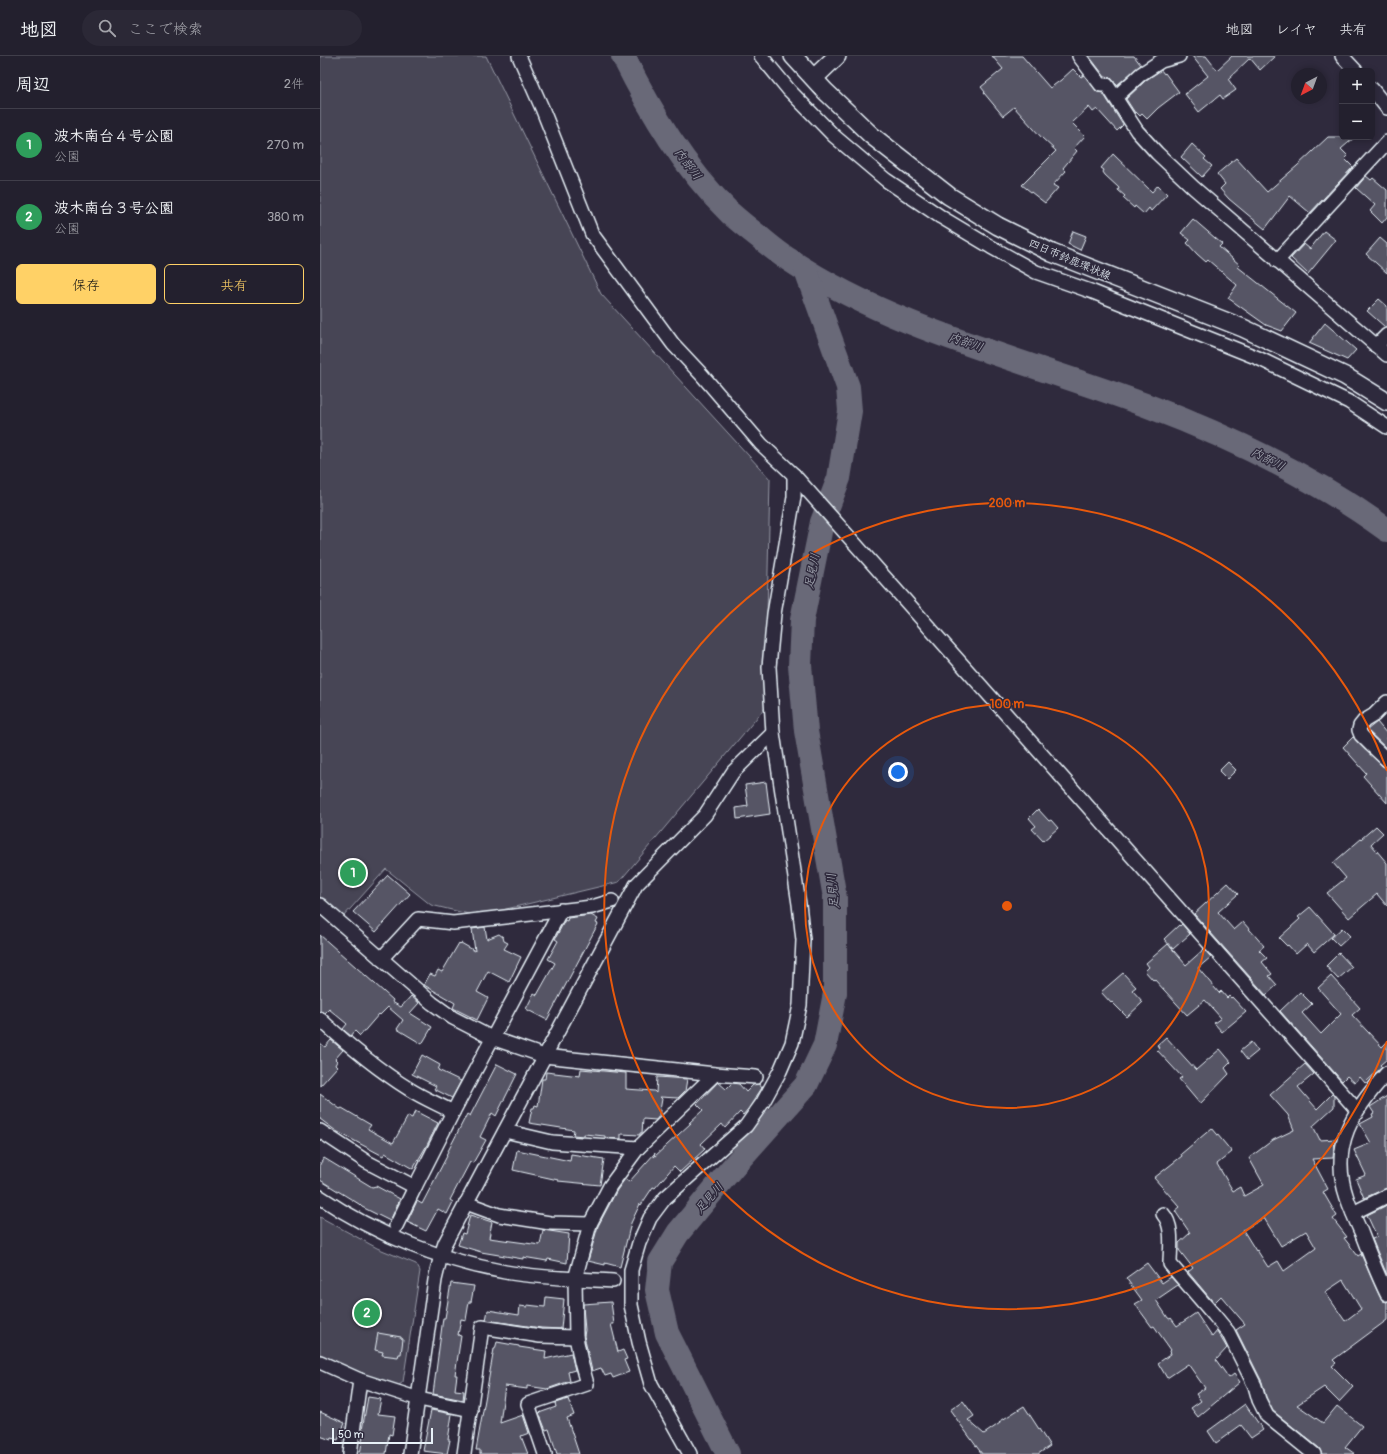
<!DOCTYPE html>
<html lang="ja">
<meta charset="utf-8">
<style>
body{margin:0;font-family:Pangolin,"Klee One",sans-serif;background:#2b2836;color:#f1f3f6}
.controls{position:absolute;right:12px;top:12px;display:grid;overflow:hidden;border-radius:6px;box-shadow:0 2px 6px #0003}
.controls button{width:36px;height:36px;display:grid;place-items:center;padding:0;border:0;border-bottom:1px solid #403e4a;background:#23202e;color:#f1f3f6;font:20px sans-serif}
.compass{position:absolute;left:971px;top:12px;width:36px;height:36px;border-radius:50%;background:#23202e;box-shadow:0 2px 6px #0003;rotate:221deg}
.scale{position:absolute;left:12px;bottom:10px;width:101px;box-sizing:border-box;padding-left:4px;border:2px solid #e8f1f8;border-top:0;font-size:11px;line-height:14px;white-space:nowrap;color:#e8f1f8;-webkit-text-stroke:3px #2f2a3d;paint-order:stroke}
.you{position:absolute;left:578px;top:716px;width:14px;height:14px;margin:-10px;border:3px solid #fff;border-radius:50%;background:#1a73e8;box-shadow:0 0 0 6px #1a73e833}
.badge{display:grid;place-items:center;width:26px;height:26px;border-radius:50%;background:#ffd166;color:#fff;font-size:13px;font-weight:700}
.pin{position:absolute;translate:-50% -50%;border:2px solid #fff;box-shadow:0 1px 4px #0006}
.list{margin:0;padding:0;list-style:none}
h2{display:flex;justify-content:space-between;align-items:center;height:52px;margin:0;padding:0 16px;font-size:17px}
h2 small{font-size:13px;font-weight:400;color:#a3a3aa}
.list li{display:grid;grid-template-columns:26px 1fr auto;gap:12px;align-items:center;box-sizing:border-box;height:72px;padding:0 16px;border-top:1px solid #403e4a}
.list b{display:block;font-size:15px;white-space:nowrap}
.list p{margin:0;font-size:13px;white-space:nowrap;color:#a3a3aa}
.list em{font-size:13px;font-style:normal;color:#a3a3aa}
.actions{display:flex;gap:8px;padding:12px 16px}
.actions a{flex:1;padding:9px 0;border:1px solid #ffd166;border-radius:6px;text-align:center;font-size:14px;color:#ffd166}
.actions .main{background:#ffd166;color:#111}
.icon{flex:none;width:22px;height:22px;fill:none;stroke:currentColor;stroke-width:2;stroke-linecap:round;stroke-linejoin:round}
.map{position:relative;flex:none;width:1067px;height:1398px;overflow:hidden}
header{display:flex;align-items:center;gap:24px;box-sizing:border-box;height:56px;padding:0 20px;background:#23202e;border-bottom:1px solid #403e4a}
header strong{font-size:19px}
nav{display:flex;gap:22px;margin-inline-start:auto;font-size:14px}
.search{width:280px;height:36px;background:#2b2836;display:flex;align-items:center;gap:10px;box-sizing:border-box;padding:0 14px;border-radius:22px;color:#a3a3aa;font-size:15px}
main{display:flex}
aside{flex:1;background:#23202e}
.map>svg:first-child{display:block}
</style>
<header>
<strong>地図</strong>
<div class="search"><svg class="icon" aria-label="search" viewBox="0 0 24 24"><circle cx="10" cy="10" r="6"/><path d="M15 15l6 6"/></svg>ここで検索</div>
<nav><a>地図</a><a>レイヤ</a><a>共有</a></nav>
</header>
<main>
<aside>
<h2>周辺<small>2件</small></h2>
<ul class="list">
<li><span class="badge" style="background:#2e9e5b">1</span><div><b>波木南台４号公園</b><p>公園</p></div><em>270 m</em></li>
<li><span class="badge" style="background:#2e9e5b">2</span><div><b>波木南台３号公園</b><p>公園</p></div><em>380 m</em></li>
</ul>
<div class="actions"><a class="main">保存</a><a>共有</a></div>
</aside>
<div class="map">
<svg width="1067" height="1398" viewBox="0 0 1067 1398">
<rect width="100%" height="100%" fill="#2f2a3d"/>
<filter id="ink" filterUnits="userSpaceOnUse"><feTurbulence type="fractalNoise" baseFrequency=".025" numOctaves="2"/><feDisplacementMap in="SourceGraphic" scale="8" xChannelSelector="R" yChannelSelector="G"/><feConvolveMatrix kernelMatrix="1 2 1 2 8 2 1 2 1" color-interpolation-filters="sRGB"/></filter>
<g filter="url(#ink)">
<g fill="#464455" stroke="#979aa6">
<path d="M0,0H166L281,238L450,423L445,652L299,826L157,860L111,849L66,813L23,861L0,842Z"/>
<path d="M0,1161L57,1192L96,1208L100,1215L83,1326L78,1330L35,1315L0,1298Z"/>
</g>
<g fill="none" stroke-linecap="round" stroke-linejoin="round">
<g stroke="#696978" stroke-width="24">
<path d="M303,0C331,56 364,112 410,157C419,165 429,173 438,180C448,188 457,196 468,203C577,276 707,304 828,350C913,382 994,421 1067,474"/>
<path d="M408,1398L347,1277L337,1234L340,1206L358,1177L412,1112L486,1029L505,989L515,937V842L486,675L480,609L482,564L502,466L519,422L530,355L528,331L486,215"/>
</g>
</g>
<g fill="#575565" stroke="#e8f1f8" fill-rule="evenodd">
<path d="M672,0H702L730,32L741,24L753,13L761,21L764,19L777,36L783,37L803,69L797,75L777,53L773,56L769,51L752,67L765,80L754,92L757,95L743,112L746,115L733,129L738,132L725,147L702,129L736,95L722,82L694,51L683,60L664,37L665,36L661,31L683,13Z"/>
<path d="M769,0H814L821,9L797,29L791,22L785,21Z"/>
<path d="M872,0H886L897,14L912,0H955L940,14L930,2L908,23L916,34L903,43L900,39L879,56L865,38L888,20Z"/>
<path d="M841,14L844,18L845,17L859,36L838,52L827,63L822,58L820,60L816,56L815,57L806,43L826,24Z"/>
<path d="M1008,81H1035L1021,93L1028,100L1025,103L1033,111L990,157L970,140L945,173L909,143L900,133L905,128L897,118L916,102L947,136L977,110Z"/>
<path d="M872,88L886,101L884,103L892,110L882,121L861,101Z"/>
<path d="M793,98L832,136L838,129L847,138L831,155L829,152L824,158L815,150L814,152L803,142L805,140L798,134L799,132L785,119L783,116L784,114L781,112Z"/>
<path d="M1046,120L1051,124L1053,122L1067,134V161L1062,167L1050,155L1055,149L1036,132Z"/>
<path d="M873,163L902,188L899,191L920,209L918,211L976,257L962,275L946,269L908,242L917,229L888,204L886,206L877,198L867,187L870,184L861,177Z"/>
<path d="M753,175L766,180L760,194L748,188Z"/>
<path d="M1004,175L1016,184L988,218L971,202L984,188L990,193Z"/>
<path d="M1060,182L1067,188V217L1046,198Z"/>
<path d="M1059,243L1067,250V271H1065L1047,255Z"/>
<path d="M1005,267L1036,294L1027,304L989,287Z"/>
<path d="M1057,666L1067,678V693L1047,674Z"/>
<path d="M1033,681L1062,710L1067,712V747L1043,720L1046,717L1023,691Z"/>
<path d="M908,706L916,714L907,723L899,715Z"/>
<path d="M446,726L450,758L417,763L416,752L428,750L425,729Z"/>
<path d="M718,753L729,765L731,764L738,772L723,785L712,773L716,770L709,762Z"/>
<path d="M1056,770L1063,777L1051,788L1067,807V850L1057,838L1029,862L1007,837L1026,822L1013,807Z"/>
<path d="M68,819L90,838L56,876L33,856Z"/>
<path d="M908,827L918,838L898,856L914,874L923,866L944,890L939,894L947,902L942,906L952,918L949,920L957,929L946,939L874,858Z"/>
<path d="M990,851L1014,878L994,896L987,888L976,898L968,889L967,890L959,882L980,863L978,861Z"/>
<path d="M271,859L278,863L276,867L278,868L227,964L206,953L214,937L217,939L235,907L228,903L238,885L235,883L245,864L247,865L248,862Z"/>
<path d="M862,868L870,878L853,893L844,883L859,869L860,870Z"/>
<path d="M165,871L167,883L179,878L183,881L184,885L188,887L184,893L201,901L189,926L168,915L157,936L168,942L157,964L133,952L135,947L104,929L110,918L115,920L118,914L122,916L139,887L140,888L141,887L155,895L152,873Z"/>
<path d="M1022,872L1030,880L1019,890L1011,882Z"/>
<path d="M0,879L73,944L72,946L81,951L91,940L99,947L90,957L112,971L102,988L77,973L83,964L68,951L60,959L59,958L40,980L35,975L31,980L26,976L23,973L27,968L9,953L5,957L0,955Z"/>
<path d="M848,888L866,909L884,893L891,901L878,912L899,937L901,935L907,942L909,940L911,942L912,941L926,956L902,976L894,967L901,962L885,944L867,959L834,923L833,924L825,915L829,911L826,907Z"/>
<path d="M1019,897L1032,911L1018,923L1006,910Z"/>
<path d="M803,917L816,931L812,934L823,946L807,961L792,946L791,947L781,936Z"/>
<path d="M1011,920L1040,952L1032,959L1062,991L1067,986V1003L1060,1009L1062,1011L1045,1027L1040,1021L1035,1027L1027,1020L1022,1025L960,955L980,936L992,948L982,957L1001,978L1021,958L998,932Z"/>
<path d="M846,981L876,1014L900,993L911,1006L905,1012L909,1018L880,1048L859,1023L862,1021L837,994L839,992L837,989Z"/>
<path d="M11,984L23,994L15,1003L17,1005L15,1009L17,1011L0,1030V987L5,991Z"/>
<path d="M931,986L938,995L927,1004L920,995Z"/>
<path d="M102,999L120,1009L118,1014L141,1025L132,1042L114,1033L116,1030L92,1018Z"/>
<path d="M177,1008L197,1018L176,1060L172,1057L160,1081L166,1084L153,1107L150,1106L130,1144L133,1146L127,1158L118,1153L106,1175L87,1166L97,1145L102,1148L127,1100L126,1099L147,1058L150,1060Z"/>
<path d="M985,1008L994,1018L978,1031L997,1053L1012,1038L1014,1040V1051L993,1070L1000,1084L1015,1083L1013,1102L992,1103L1008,1133L1003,1136L1017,1160L1013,1163L1027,1181L1024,1182L1038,1200L1041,1198L1060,1241L1063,1245L1067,1246V1264L1013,1304L1016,1307L1012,1310L1033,1331L1019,1346L1004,1331L977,1349L1003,1367L1017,1350L1042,1370L1025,1391L1035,1398H1002L999,1392L953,1355L946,1341L942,1326L916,1274L925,1268L901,1240L894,1247L868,1216L873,1212L859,1194V1187L870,1177L855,1155L860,1151L834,1122L862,1100L861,1098L892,1072L912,1096L897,1108L913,1135L920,1131L924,1140L944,1129L929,1102L953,1084L974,1074L968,1059L950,1039ZM944,1162L961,1190L986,1175L996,1192L964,1215L958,1205L948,1211L937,1194L936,1195L923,1174ZM1023,1224L1041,1253L1025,1265L1005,1236Z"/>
<path d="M261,1013L306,1017V1033L334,1035L336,1037L337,1021L367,1023L365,1035L358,1042L340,1041L342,1043L339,1060L336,1064L323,1063L322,1077H320V1079L301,1078V1083L285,1082V1080L264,1078V1080L253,1079L254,1074L209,1067L212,1052H214L215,1049L218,1050L222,1023H225L226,1016L260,1020Z"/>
<path d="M398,1026L406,1033L412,1027L419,1028L426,1036L433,1029L439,1028L442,1032L428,1053L423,1059L420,1056L405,1072L402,1068L381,1088L385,1093L360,1116L354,1110L335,1132L333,1131L321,1149L320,1148L311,1167L300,1211L285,1207V1209L268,1205L278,1170L297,1134L305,1123L309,1126L335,1097L334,1101L371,1067H369L383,1054L377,1048Z"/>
<path d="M0,1038L20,1053L22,1052L51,1069L48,1073L73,1087L88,1060L92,1062L95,1055L118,1067L107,1089L93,1113L65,1097L63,1100L16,1075L0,1063Z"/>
<path d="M1067,1040V1132L1044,1142L1036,1123L1046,1119L1034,1094L1051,1087L1040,1068L1053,1061L1052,1058L1054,1057L1050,1051Z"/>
<path d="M197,1094L250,1105L251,1098L284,1103L280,1129L238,1125V1124L193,1114Z"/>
<path d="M4,1102L52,1131L56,1130L80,1143L70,1165L42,1151L39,1148L0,1124V1108Z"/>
<path d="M1067,1149V1219L1052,1183L1057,1181L1047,1159Z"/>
<path d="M150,1159L172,1166L169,1182L220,1189L223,1174L249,1178L247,1207L228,1203L227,1205L203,1201V1203L161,1196L138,1189L142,1177L145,1178Z"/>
<path d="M827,1207L842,1227L851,1221L858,1229L836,1244L848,1262L850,1263L851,1262L857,1270L876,1257L892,1281L897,1275L907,1292L896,1304L909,1322L914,1318L920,1326L878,1361L871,1352L881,1345L876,1338L885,1332L868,1308L847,1322L838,1307L851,1298L850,1295L851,1294L834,1270L832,1271L815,1248L822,1244L806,1222Z"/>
<path d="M131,1227L154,1230L151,1246H149L146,1264L141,1263L138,1279L141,1280L135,1319H137L135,1334L144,1335L143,1344L113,1338L123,1262H125Z"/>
<path d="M226,1241L244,1243L241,1273L221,1272L166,1264L168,1254L199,1259L200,1250L207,1251V1249L225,1251Z"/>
<path d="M291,1246L294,1268H291L298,1296L303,1294L307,1303L304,1304L309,1316L293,1322L291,1318L285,1320L281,1312L272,1315L264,1280L265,1274L263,1251V1248Z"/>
<path d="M58,1277L81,1281V1282L83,1283L81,1298H79L78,1301L62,1299L63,1296L55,1294Z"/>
<path d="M177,1286L199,1290V1291L226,1295L225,1303L251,1297L255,1314L248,1316L250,1325L227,1333L207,1330V1333L185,1330L180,1367L203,1359L209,1377L201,1380L208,1398H160V1394H156L174,1293H175Z"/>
<path d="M48,1341L61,1343L58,1358L75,1360L72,1379L69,1378L66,1398H40L44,1374H42Z"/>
<path d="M248,1343L254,1359L247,1362L259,1398H237L229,1373L226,1374L225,1372L219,1357L236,1351L235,1347Z"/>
<path d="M643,1345L654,1360L648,1364L664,1378L680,1367L679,1366L704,1350L730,1390L718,1398H662L630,1354Z"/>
<path d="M925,1348L943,1374L931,1382L921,1369L896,1387L888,1375Z"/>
<path d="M111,1354L132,1358L128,1384H130L127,1398L103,1395Z"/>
<path d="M0,1356L25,1367L18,1384L12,1382L11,1384L0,1380Z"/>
</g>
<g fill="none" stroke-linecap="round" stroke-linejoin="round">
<defs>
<g id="minor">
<path d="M199,0L222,52L272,178L353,288L382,319L441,388L474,419L1037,1054"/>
<path d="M441,0L469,34L514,80L566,124L621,161L671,191L716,216L773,236L938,302L1029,346L1067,371"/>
<path d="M759,0L781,29H787L817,75L837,97L874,132L1067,299"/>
<path d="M1022,0L1036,15"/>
<path d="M1052,33L1067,52"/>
<path d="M796,41L821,18L841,5L859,0"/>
<path d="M957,205L1067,86"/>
<path d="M1056,290L1067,279"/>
<path d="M1067,646L1054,659L1044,665L1040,670L1039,674L1041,679L1051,689L1067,704"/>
<path d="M0,849L112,947L133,962L172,982L224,1000L395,1018L436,1021"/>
<path d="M61,903L98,863L133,867L272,851L292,845"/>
<path d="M0,963C28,989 57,1013 89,1033C103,1042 118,1048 133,1056"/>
<path d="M1067,1017C1033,1054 1009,1090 1027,1142C1031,1154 1036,1165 1041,1176C1049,1197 1057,1218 1067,1238"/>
<path d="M0,1075L47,1106L95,1131L133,1056L241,854"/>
<path d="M185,1075L232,1086L318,1092"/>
<path d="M0,1141C55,1178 120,1204 185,1216C220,1222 257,1223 293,1225"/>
<path d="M146,1147L179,1159L230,1167L270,1168"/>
<path d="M1033,1157L1067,1140"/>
<path d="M843,1158C854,1170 850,1193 850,1208L894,1259L908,1276L935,1330L939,1344L947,1360L994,1398"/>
<path d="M76,1170L95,1131"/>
<path d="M0,1306L40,1324L99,1343L151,1354"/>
<path d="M30,1398L40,1324"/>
<path d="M90,1398L115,1224L121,1199L125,1187L316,829L385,759L413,716L453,677"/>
<path d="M144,1398L162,1271L220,1280L256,1281"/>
<path d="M225,1398L208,1348L267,1328L261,1306L256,1281L255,1223L270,1168L290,1130L318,1092L395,1018"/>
<path d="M370,1398L331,1328L319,1286L311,1249V1214L319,1187L330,1162L345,1142L426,1070L443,1046L460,1015L472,987L480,949L483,884L479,848L453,677L449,611L454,558L474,441V419"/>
</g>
<g id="major">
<path d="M473,0L505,35L551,79L629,140L678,170L732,197L923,272L1025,320L1067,346"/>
<path d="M494,22L517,0"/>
</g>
</defs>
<use href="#minor" stroke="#e8f1f8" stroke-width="16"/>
<use href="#major" stroke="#e8f1f8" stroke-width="20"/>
<use href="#minor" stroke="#2f2a3d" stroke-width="13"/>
<use href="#major" stroke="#2f2a3d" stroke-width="17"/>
</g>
</g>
<g fill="none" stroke="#e8590c" stroke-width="2">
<circle cx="687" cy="850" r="202"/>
<path d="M1067 985A403 403 0 1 1 1067 715"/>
</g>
<g text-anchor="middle" stroke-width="3" stroke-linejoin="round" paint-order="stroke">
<g font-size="11" fill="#e8f1f8" stroke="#2f2a3d">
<text transform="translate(750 203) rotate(23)" y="4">四日市鈴鹿環状線</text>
</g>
<g font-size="12" font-style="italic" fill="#afb4be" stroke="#2f2a3d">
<text transform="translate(368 108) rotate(53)" y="4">内部川</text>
<text transform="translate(646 286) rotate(19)" y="4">内部川</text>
<text transform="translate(948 403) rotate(28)" y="4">内部川</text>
<text transform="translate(492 515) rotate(-79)" y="4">足見川</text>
<text transform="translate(513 835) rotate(-96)" y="4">足見川</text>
<text transform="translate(389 1142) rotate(-49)" y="4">足見川</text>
</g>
</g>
<circle cx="687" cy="850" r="6" fill="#e8590c" stroke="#2f2a3d" stroke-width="2"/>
<g font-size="12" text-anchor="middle" font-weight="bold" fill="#e8590c" stroke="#2f2a3d" stroke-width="3" stroke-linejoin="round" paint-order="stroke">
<text x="687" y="451">200 m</text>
<text x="687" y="652">100 m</text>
</g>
</svg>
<div class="controls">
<button>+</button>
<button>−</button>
</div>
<svg class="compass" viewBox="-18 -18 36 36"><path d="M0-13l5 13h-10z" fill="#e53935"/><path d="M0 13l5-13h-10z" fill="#a3a3aa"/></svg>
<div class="scale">50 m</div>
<div class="you"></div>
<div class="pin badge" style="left:33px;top:817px;background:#2e9e5b">1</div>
<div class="pin badge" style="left:47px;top:1257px;background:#2e9e5b">2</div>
</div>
</main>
